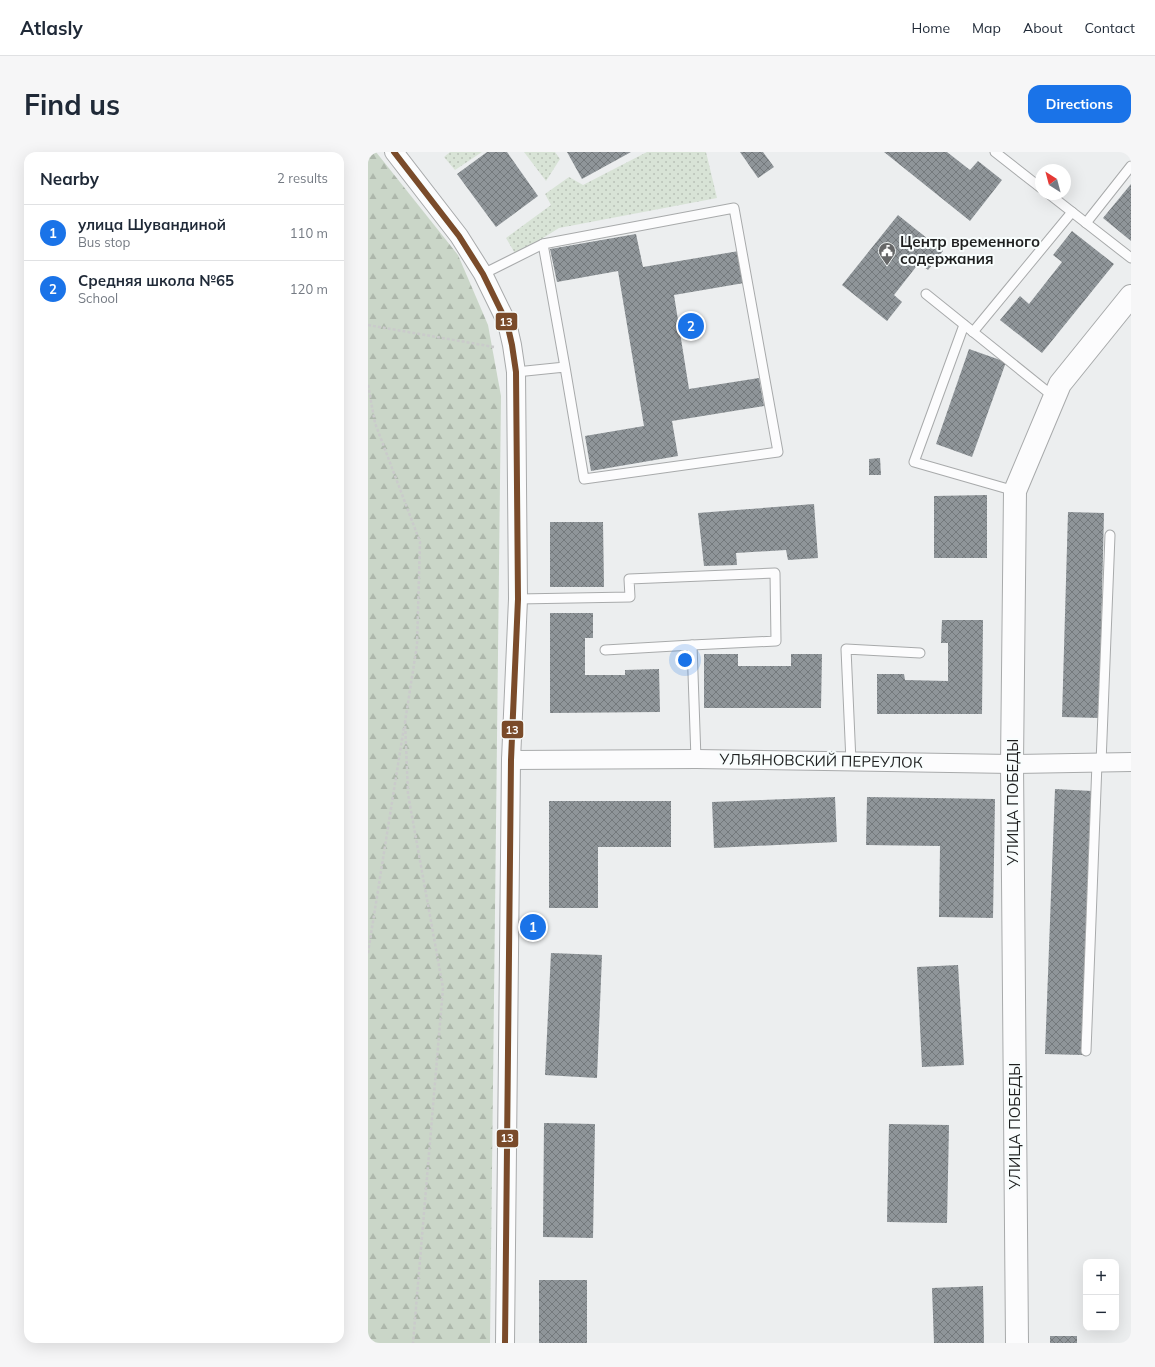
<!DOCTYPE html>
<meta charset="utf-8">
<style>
body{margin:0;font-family:Mulish,sans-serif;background:#f6f6f7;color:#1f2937}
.controls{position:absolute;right:12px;bottom:12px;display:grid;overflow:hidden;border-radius:8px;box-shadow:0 4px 16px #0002}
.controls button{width:36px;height:36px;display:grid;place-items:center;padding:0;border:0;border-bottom:1px solid #e0e1e3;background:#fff;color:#1f2937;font:20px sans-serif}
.compass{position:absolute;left:667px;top:12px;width:36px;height:36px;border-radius:50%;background:#fff;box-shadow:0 4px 16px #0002;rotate:324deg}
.you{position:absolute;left:317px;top:508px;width:14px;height:14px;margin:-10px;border:3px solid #fff;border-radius:50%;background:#1a73e8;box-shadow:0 0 0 6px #1a73e833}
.badge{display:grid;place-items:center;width:26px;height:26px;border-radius:50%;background:#1a73e8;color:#fff;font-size:13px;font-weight:700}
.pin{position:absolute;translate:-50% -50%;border:2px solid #fff;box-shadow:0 1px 4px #0006}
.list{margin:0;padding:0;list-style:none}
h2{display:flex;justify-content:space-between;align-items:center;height:52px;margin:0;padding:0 16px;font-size:17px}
h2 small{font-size:13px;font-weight:400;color:#747a83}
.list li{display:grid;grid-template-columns:26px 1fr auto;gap:12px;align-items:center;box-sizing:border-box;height:56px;padding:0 16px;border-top:1px solid #e0e1e3}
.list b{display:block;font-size:15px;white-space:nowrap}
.list p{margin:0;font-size:13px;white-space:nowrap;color:#747a83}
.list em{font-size:13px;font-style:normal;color:#747a83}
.map{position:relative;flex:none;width:763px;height:1191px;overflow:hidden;border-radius:12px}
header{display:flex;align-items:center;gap:24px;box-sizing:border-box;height:56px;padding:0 20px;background:#fff;border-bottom:1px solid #e0e1e3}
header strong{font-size:19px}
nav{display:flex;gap:22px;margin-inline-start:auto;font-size:14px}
.intro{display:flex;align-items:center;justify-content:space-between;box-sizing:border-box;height:96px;padding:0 24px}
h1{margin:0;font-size:28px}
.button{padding:10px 18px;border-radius:12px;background:#1a73e8;color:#fff;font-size:14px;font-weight:700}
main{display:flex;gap:24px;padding:0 24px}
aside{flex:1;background:#fff;border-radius:12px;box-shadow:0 4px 16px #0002}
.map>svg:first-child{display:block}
</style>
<header>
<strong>Atlasly</strong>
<nav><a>Home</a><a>Map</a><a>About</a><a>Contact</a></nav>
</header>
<div class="intro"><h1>Find us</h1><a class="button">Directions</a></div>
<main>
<aside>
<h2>Nearby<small>2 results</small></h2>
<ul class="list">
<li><span class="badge">1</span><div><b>улица Шувандиной</b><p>Bus stop</p></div><em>110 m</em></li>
<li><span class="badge">2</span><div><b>Средняя школа №65</b><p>School</p></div><em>120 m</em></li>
</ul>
</aside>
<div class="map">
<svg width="763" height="1191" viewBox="0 0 763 1191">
<defs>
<pattern id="green-dots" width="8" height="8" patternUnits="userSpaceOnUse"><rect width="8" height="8" fill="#d8e3d6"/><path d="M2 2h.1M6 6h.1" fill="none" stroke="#b9c2b7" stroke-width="1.8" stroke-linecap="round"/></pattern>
<pattern id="forest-firs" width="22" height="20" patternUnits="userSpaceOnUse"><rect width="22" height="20" fill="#cad6c8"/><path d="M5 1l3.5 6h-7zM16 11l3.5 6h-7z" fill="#adb7ab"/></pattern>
<pattern id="building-cross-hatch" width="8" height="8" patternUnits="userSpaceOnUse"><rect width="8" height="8" fill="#8f9599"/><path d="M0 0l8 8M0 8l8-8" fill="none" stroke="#74797c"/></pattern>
</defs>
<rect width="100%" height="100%" fill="#eceeef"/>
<g fill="url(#green-dots)">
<path d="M82,0H114L87,18L76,5Z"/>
<path d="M156,0H187L192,7L178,29Z"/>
<path d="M279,0H338L349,46L191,76L148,103L138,86L183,53L177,42L201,25L215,33Z"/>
</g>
<path fill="url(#forest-firs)" d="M0,0H8L90,103L120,173L133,244L122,1191H0Z"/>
<g fill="url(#building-cross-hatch)">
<path d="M119,0H139L170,44L128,75L89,22Z"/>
<path d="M199,0H263L214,27Z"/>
<path d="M372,0H395L406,15L390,26Z"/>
<path d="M516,0H579L602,18L610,9L634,28L602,69Z"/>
<path d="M763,32V89L735,66Z"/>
<path d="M530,63L575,99L560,118L551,111L526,143L534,150L519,169L474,133Z"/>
<path d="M704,79L746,112L674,201L632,168L652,144L661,152L694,110L685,103Z"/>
<path d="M268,82L275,115L371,99L376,131L306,143L321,237L391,226L396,254L304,269L310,304L223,319L217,284L276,274L250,119L189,130L182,97Z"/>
<path d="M601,197L638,210L604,305L568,292Z"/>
<path d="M512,306L513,323H501V307Z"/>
<path d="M619,343V406H566V344Z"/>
<path d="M446,352L450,406L420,408L418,398L368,401L369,413L336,414L330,361Z"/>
<path d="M700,360L736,361L731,566L694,565Z"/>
<path d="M182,370H235L236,435H182Z"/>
<path d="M182,461H225V486H217V523H257V518L291,517L292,560L182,561Z"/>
<path d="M574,468H615L614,562H509V522H536L537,528L580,529V491H573Z"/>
<path d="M336,502H370V514H423V502H454L453,556H336Z"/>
<path d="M687,637L724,639L714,903L677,902Z"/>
<path d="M467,645L469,690L346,696L344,650Z"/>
<path d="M499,645L627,647L625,766L571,765L572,694L498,693Z"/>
<path d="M181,649H303V695H230V756H181Z"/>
<path d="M183,801L234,803L229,926L177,923Z"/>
<path d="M590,813L596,913L554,915L549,815Z"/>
<path d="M176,971L227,972L225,1086L175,1085Z"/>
<path d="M521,972L581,973L579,1071L519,1070Z"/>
<rect x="171" y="1128" width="48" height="63"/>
<path d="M615,1134L616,1191H566L564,1136Z"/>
<rect x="682" y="1184" width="27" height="7"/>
</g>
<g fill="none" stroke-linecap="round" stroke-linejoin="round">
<defs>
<g id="service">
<path d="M627,0L673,36"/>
<path d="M681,42L704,60"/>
<path d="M718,71L763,14"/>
<path d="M115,122L175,92"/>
<path d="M558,142L686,245"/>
<path d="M596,173L546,310L647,339"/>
<path d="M605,180L704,60L763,106"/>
<path d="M148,220L197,215L175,92L366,56L410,300L216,327L197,215"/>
<path d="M150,447L262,445L261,427L407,421L408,489L324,493"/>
<path d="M237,498L324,493L328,607"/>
<path d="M483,610L478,497L552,501"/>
<path d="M733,611L742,383"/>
<path d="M718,899L729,611"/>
</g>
<g id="minor">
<path d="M26,0L91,84L115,122L139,171L144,193L148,220L150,447L143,608L137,1191"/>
<path d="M143,608L328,607L644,612L763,610"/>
</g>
<path id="tertiary" d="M649,1191L644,612L647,339L692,232L763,144"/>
</defs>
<use href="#service" stroke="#a8aaab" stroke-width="11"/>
<use href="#minor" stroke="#a8aaab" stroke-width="20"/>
<use href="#tertiary" stroke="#a8aaab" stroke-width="24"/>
<g stroke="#cacbcb" stroke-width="2.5" stroke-dasharray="3 2" stroke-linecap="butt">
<path d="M0,173L126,195"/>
<path d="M0,233L7,271L52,390L49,493L37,570"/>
<path d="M37,569L40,642L75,836L45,1191"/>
<path d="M0,801L36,575"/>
</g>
<use href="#service" stroke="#fcfcfd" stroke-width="9"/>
<use href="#minor" stroke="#fcfcfd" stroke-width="18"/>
<use href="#tertiary" stroke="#fcfcfd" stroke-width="22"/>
<defs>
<path id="bus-1" d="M26,0L91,84L115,122L139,171L144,193L148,220L150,447L143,608L137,1191"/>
</defs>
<use href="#bus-1" stroke="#f8fdfd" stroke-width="9"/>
<use href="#bus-1" stroke="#7a4b2a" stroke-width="6"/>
</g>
<defs>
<symbol id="civic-pin" viewBox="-11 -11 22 30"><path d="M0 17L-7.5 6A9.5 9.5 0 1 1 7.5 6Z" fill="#666768" stroke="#f8fdfd"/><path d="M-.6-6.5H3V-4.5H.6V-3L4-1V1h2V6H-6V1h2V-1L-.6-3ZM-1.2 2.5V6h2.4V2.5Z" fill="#fff"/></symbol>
</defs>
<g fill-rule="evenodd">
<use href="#civic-pin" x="509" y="89" width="20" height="27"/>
</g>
<g text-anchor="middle" stroke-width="4" stroke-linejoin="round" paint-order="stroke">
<g font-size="15" font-weight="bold" fill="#1e1f1f" stroke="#f8fdfd" text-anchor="start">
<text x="532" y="95">Центр временного<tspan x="532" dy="17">содержания</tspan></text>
</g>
<g font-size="15" fill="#1e1f1f" stroke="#f8fdfd">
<text transform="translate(453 609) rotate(1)" y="5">УЛЬЯНОВСКИЙ ПЕРЕУЛОК</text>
<text transform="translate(645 650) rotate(-90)" y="5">УЛИЦА ПОБЕДЫ</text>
<text transform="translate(647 974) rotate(-90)" y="5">УЛИЦА ПОБЕДЫ</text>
</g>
</g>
<g stroke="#f8fdfd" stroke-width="1.5">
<rect x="127" y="160" width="23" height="19" rx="4" fill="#7a4b2a"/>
<rect x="133" y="568" width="23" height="19" rx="4" fill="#7a4b2a"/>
<rect x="128" y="977" width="23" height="19" rx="4" fill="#7a4b2a"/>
</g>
<g font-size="11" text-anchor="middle" font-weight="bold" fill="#fff">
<text x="138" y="174">13</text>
<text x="144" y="582">13</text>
<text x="139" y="990">13</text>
</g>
</svg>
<div class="controls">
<button>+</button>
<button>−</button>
</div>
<svg class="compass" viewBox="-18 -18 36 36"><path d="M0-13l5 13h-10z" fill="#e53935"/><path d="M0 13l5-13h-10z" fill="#747a83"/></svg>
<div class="you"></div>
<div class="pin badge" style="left:165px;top:775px">1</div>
<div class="pin badge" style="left:323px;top:174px">2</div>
</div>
</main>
